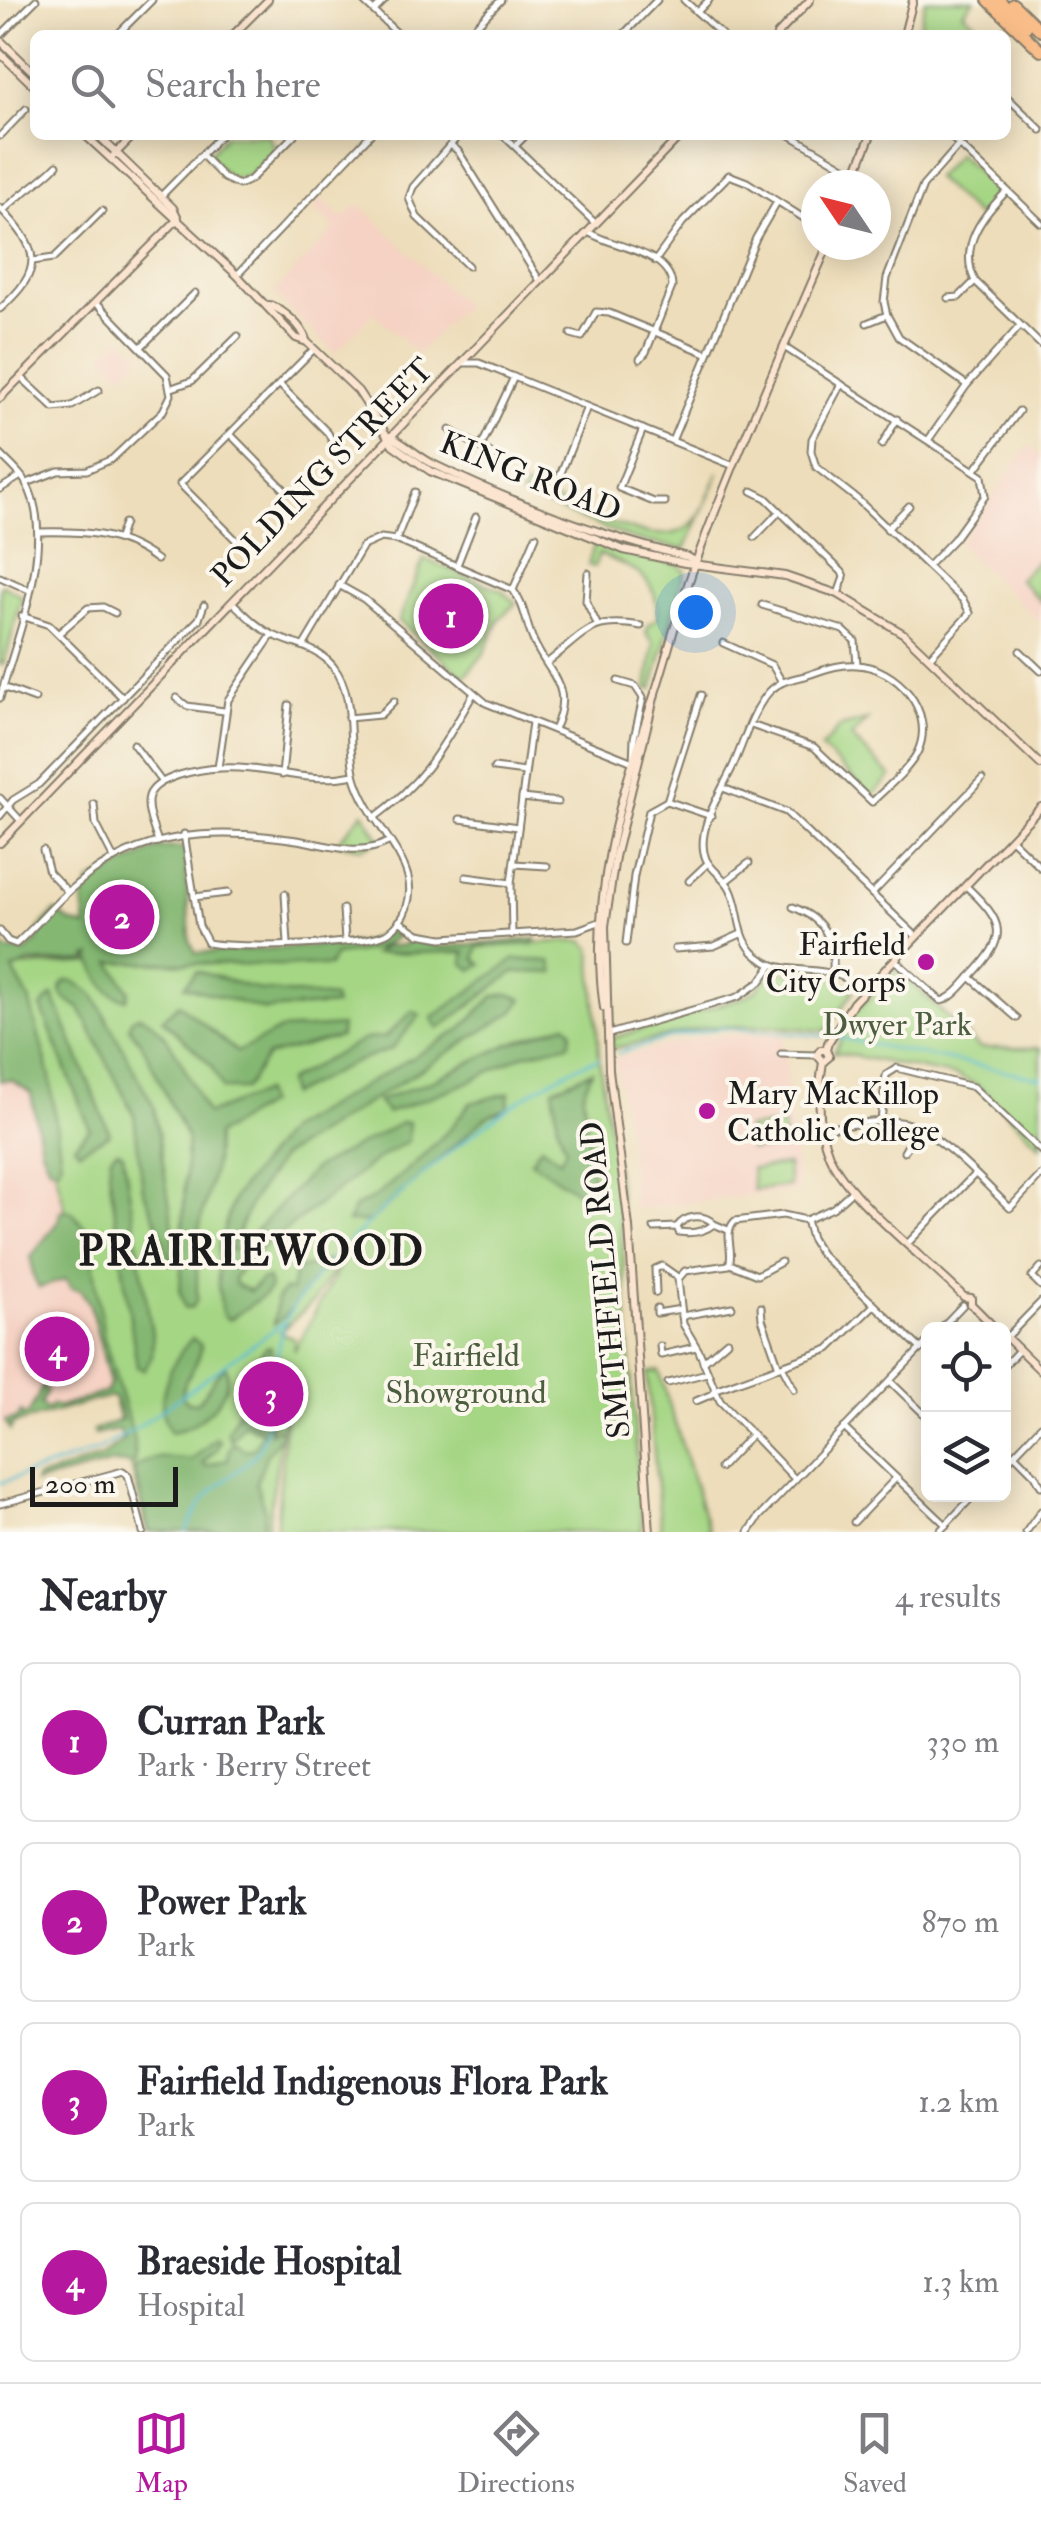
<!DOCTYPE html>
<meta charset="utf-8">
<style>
body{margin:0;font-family:"IM FELL Double Pica",serif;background:#f7f7f7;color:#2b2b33}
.controls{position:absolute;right:30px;bottom:30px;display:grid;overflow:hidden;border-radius:15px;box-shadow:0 5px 25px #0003}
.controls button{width:90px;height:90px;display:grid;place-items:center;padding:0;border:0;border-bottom:2px solid #e1e1e2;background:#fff;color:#2b2b33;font:50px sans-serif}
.compass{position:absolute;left:801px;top:170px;width:90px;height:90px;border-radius:50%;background:#fff;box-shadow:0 5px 25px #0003;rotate:305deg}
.scale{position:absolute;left:30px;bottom:25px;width:148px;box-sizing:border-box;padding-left:10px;border:5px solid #1c1c1c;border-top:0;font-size:28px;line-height:35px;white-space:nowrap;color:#1c1c1c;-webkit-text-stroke:8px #fbf7ec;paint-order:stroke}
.you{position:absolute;left:695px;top:612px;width:35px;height:35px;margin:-25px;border:8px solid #fff;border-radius:50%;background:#1a73e8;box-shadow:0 0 0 15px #1a73e833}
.badge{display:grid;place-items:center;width:65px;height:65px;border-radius:50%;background:#b5179e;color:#fff;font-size:32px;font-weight:700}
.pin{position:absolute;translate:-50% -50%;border:5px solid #fff;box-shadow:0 2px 10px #0006}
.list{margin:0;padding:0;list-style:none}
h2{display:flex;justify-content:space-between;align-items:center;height:130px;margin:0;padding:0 40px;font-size:42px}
h2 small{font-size:32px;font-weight:400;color:#7c7c81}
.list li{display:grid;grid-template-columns:65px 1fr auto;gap:30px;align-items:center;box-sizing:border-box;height:160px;margin:0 20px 20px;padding:0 20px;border:2px solid #e1e1e2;border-radius:15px}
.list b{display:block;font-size:38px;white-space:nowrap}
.list p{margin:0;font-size:32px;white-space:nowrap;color:#7c7c81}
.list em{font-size:32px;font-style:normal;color:#7c7c81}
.icon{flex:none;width:55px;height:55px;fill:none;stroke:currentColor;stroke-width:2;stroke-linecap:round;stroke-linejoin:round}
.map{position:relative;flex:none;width:1041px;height:1532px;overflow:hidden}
.search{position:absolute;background:#fff;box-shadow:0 5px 25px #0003;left:30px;right:30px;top:30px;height:110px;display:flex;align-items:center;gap:25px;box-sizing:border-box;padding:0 35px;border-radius:15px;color:#7c7c81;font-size:38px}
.sheet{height:850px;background:#fff}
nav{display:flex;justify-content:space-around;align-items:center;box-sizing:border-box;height:140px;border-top:2px solid #e1e1e2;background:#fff;font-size:28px;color:#7c7c81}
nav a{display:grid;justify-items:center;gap:5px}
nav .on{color:#b5179e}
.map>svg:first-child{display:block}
</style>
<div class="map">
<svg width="1041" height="1532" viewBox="0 0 1041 1532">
<rect width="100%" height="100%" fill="#fbf7ec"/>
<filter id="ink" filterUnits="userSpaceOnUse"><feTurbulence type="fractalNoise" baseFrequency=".01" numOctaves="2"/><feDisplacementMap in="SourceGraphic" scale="20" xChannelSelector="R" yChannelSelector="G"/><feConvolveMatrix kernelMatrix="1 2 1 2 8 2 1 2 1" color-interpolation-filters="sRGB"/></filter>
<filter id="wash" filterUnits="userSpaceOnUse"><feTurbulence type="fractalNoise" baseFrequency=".0048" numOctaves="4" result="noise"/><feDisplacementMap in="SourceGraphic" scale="40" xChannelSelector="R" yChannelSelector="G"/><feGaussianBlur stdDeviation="2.25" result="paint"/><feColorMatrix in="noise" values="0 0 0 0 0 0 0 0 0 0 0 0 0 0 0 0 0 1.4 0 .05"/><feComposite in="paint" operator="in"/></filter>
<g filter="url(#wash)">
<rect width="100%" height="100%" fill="#edddba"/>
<g fill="#f5d2c3">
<path d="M321,199L343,219L359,204L464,305L417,354L374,313L335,353L273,293L335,228L313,207Z"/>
<path d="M121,337L141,357L122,375L103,355Z"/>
<path d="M1029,445L1041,456V624L958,544Z"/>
<path d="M733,1034H783L798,1190L634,1209L628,1136L615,1058L700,1037Z"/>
<path d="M0,1054L33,1083L114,1396L0,1426Z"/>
</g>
<g fill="#a5d684" stroke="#607950" stroke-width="2.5" fill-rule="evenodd">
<path d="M925,0H974L963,12L981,28L979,35H918Z"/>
<path d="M225,135H268L276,150L250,176L232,179L207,157Z"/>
<path d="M958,154L1000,193L978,217L935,178Z"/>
<path d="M719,472L685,549L632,539L521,495L525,487C560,501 655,553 688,527C704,514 711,490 719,472Z"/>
<path d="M595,542L676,564L685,570L652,689L647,688L654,643L646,633L649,624L657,619C659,576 634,569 599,554L594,567L588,565Z"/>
<path d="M1041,558V602L1019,579Z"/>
<path d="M424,559L501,590L516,603L500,618L483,655L464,677L399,621Z"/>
<path d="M3,585L22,596L5,661L0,666V586Z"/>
<path d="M867,720L851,737L891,776L872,796L821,748L840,727Z"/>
<path d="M363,812L380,840L362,848L337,843Z"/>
<path d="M583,941L591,948L600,1066L619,1193L642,1532H276L289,1381L267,1532H148L33,1083L0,968L198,956ZM350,1247L294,1351L295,1339L280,1332L313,1302Z"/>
<path d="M897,969L980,1048H1041V1146L977,1085L957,1076L834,1052L856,1011Z"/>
<path d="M774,971L836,978L854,991L826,1031L770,1026L707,1027L611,1049L610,1039L744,997L755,991Z"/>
<path d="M783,1125L785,1147L750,1150L747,1128Z"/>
<path d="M787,1165L789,1186L753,1190L751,1169Z"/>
<path d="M659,1371L709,1532H661L647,1373Z"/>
</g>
<g fill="#84b772" stroke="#506a47" stroke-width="2.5">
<path d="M185,847L190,941L196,953L363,943L394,930L400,934C381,951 358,953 335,955L329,966L111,962L129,991L127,999C107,998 97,975 90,958L93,955L87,957L88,961L29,963L13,970L29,999L50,1077L61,1161L58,1168L49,1167L41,1149L31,1093L11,1080L0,1081V940L5,950L25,952L39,940L38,929L56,911L70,922L86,927L83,902L90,882L158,848Z"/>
<path d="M409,939L442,947L536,939L534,944L478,947L475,959L482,964L472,970L463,963L465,952L374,954L384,947L403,945Z"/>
<path d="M515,959L551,961L554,973L514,972L439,1029L432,1018Z"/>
<path d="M197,971L260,990L333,998L335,1005L265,1010L184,986Z"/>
<path d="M66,981H74L94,995L154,1107L174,1232L173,1264L167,1258L164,1240L143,1190L134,1115L79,1007C68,1001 61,1000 61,986Z"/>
<path d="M509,994L523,999L513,1012L281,1157L251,1202L231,1250L238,1249L315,1168L401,1123L409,1122L408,1141L379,1158L249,1258L234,1278L236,1285L250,1291L261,1280L268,1279L270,1287L266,1294L229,1320L223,1315L218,1286V1248L234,1197L288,1129L460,1030L494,996Z"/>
<path d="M53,995L110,1134L79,1151L74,1145L90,1129L41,1007Z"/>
<path d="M179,1004L237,1052L280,1030L341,1026L340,1037L267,1056L245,1089H223L211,1065L162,1019Z"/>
<path d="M413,1011L420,1015L392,1049L353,1063L290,1095L287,1081L365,1039L385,1037Z"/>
<path d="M138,1016C168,1021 193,1088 207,1114L264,1092L267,1104L216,1135L215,1162L197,1238V1300L192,1307L185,1308L180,1292L187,1139L143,1046L129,1027L131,1020Z"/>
<path d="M566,1024L572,1030L569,1044L523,1055L464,1084L387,1113L377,1101L431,1081L509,1044Z"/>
<path d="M592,1071L583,1094L593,1183L585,1198L531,1161L541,1146L560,1160L566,1149L558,1127L553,1089Z"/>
<path d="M509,1093L508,1108L486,1117L370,1222H348L355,1207L375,1197L414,1164L450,1129L470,1103Z"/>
<path d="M117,1150L123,1154L153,1340L152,1356L144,1370L137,1367L109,1172L111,1156Z"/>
<path d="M60,1211H71L89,1232L104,1337L135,1443L134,1464L112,1463L35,1483L37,1478L101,1457L124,1439L118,1430L94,1435L93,1431L122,1419L115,1399L111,1396L13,1424L10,1430L5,1421L16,1419L21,1412L23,1416L29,1413L43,1385L47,1391L40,1404L47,1410L52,1405L60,1407L106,1392L111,1383L90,1304L80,1290L71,1288L66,1279L39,1288L33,1276L31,1257L59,1220Z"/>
<path d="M329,1260L330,1267C305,1279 299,1310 274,1324L277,1299L284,1290L291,1291L295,1270Z"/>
<path d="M192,1338L201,1345C201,1365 182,1377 182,1396L188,1402L196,1403C210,1392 212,1375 226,1366C236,1394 198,1429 171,1432C150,1404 171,1361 192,1338Z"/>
<path d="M266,1347H271L270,1366L279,1365L278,1411L271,1422L270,1432L279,1428L281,1435L266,1456L256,1483L265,1511L263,1532H149L134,1469C152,1454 169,1457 192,1460L216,1438L220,1441L216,1450L202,1463L206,1466L228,1459L229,1449L233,1443L245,1450L254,1448L263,1431L243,1424L231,1440L227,1432L254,1384L259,1357Z"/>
</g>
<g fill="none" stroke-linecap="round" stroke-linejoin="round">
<g stroke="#52bbd0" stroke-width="2.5">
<path d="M835,1037L1041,1078"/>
<path d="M618,1053L673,1037L720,1028L827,1036"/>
<path d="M0,1483L98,1450L138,1427L283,1323"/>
<path d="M186,1532C192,1521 197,1508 205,1499C219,1481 242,1471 256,1453C274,1431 272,1349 286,1320C318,1253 526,1076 599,1059"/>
</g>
</g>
</g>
<g filter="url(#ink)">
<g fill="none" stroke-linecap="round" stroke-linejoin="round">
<defs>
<g id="street">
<path d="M362,0L399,35"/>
<path d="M684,0L722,35"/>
<path d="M374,11L385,0"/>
<path d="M697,12L709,0"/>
<path d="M117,35L152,0"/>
<path d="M467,35L501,0"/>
<path d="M623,35L657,0"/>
<path d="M0,36L36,0"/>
<path d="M1006,96L1041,130"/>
<path d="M459,135L413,187L409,198L417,217L468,266"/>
<path d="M503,135L595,223"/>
<path d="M790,135L856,174"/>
<path d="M949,135L1041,223"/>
<path d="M0,136L26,109"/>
<path d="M959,145L923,186L887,278L884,302L887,315L899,337L967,385"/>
<path d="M452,146L458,151L540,281"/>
<path d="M515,146L526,135"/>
<path d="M202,155L224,178L239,185L250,180L294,135"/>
<path d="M1007,191C983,215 958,246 975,281L1041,345"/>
<path d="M161,196L221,135"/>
<path d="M0,208C40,249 45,269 0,309"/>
<path d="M3,211C20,193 40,183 57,165"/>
<path d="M588,232C613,248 671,251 672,287L646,352L640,359"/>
<path d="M33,261L54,258L102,211"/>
<path d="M655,261L683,222L729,175L747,182L816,226"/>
<path d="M237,275L370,135"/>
<path d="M948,298L959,297L975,281"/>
<path d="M867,323L887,315"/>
<path d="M571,334L582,337L596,312L609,313L706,353"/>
<path d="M141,347L195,293"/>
<path d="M784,347L982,476L985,496L954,539L928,566"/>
<path d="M462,363H479L734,466"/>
<path d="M21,377L54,408L72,406L99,390"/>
<path d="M841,384L812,439L811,451L816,467L857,499L963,600L970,613L930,657"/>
<path d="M280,385L328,433L333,443"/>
<path d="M172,388L192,381L238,336"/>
<path d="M643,429L619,488L654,502H665"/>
<path d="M450,430L504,461"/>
<path d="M230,434L287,492"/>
<path d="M929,439L967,385L1020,326"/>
<path d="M672,441L756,238L777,202"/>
<path d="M882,445L897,419"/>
<path d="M481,447L514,377"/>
<path d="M0,454C9,463 20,472 26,483C58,540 16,638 0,698"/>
<path d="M975,470L1019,411"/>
<path d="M27,483L58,471L87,470L112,459L163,411L171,395L167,375L96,302"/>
<path d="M555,488L587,407"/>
<path d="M0,489L21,476"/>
<path d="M752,491L766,498L842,572L844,577L838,594"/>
<path d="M887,529L909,506"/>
<path d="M39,532C84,531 120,532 157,560"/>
<path d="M755,537L779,512"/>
<path d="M119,538L124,523"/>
<path d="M396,540L415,492"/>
<path d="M237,541L180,484L314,349"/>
<path d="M457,565L476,517"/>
<path d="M588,573L586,601L597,624"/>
<path d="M0,577L29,590"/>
<path d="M339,585L364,599L486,703L633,762L634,738L643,698L635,686L618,681"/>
<path d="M513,590L536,536"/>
<path d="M762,605L843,630L855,641L857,664"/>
<path d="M22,616L49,625L123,698"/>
<path d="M59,633L88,608L103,607L115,613"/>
<path d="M723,643L772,665L782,682"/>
<path d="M304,645L363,546L381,538L396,540L513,590C526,607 525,623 534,642C551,679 574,685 554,730"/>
<path d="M1020,651L1041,671"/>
<path d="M548,662C586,633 589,617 641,626"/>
<path d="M3,687L35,699"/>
<path d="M177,698L187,706L224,711"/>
<path d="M348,718L380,715L394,701"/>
<path d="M751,725L814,747L872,802C887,787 909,770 918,751C936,711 896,667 857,665C839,663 821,671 805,676C792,679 780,681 770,691C752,710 744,742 733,766C722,790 694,832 706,859C711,870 724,877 730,888C741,909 736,933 753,952C785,984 826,955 864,991"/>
<path d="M133,744L161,781"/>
<path d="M218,768L228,700L272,635"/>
<path d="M494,768L525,772"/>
<path d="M282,775L289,705"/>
<path d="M723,788L786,812L916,936"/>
<path d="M0,798L21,821"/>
<path d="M522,798L558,802"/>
<path d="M667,801L701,695"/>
<path d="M94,804L96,824L114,859"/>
<path d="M0,816L13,800L39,784L199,619L204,605"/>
<path d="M374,818C427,779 441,749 474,693"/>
<path d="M460,819L518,827"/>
<path d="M184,834L199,926L208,943C235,949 369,946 389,932C406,920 413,897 408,877C400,846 366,815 355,777C346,741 357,696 333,666C317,647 294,645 273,635C257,627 245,614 232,602"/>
<path d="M1011,839L1041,868"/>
<path d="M158,842C154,829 145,809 149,796C156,776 201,769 220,768C265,765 307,785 354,775"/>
<path d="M43,850L49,872L68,892"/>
<path d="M514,864L547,866"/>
<path d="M466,877L511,883"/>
<path d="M689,881L708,863"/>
<path d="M726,881L749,863"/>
<path d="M285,894L288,944"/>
<path d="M872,894L982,779"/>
<path d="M194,897L228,893"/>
<path d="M793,907C824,919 835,939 833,972"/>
<path d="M343,909L345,941"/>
<path d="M399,921L419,934L442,938L577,930L599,922"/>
<path d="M0,931L8,941L16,944C37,925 55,902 77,884C142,829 218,828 297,840C327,845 360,857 388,842"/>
<path d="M512,935L511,883L532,722"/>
<path d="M626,943L634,876L649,811L667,801L711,816"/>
<path d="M675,949L714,946L741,934"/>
<path d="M895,960L941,1001C953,998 962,986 971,976C1009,936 1005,923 966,886"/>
<path d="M970,977L1017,1018"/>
<path d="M609,1034L738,997L760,982L772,965"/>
<path d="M781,1054L817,1055"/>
<path d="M881,1121L886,1075L897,1068L973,1087L1041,1151"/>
<path d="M822,1129C847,1126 875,1119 900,1122C935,1127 984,1183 1010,1208L1041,1175"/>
<path d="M904,1152L918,1128"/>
<path d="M806,1220L811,1238L821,1254L921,1349"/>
<path d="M714,1224C704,1213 685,1215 677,1227L679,1232C692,1234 704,1232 714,1224L728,1230"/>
<path d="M654,1228L677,1227"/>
<path d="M908,1243L975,1174"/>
<path d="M730,1264L757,1275L781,1262"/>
<path d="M1041,1267L1032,1277L1041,1286"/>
<path d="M656,1293L655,1269L662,1266L679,1278"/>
<path d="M761,1307L762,1319L779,1367"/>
<path d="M657,1308V1313L681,1309"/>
<path d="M682,1316L732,1307"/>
<path d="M939,1330L963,1305"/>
<path d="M1006,1338L1041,1302"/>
<path d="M660,1346L661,1355L696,1347"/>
<path d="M703,1362L727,1341"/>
<path d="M782,1366L794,1389"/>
<path d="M1004,1366L1019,1350"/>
<path d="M890,1381L928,1418"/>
<path d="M668,1383L707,1373"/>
<path d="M714,1390L829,1349L874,1305"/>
<path d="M696,1401L715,1393"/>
<path d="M844,1428L946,1525"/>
<path d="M1014,1454L1035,1475L1041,1486"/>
<path d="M1004,1465L1041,1426"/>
<path d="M720,1468L751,1435"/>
<path d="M795,1479L720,1401L699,1351L683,1324L678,1279L685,1271L729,1265C735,1250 722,1234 735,1221L783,1215L806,1220L833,1208L853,1190"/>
<path d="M0,1504L123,1471L128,1475L143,1532"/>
<path d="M854,1522L896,1478"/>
<path d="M749,1532L759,1517L928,1341"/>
<path d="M939,1532L975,1494"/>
<path d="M1026,1532L1041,1511"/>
</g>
<g id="secondary">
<path d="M233,35L268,0"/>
<path d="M777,35L810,0"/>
<path d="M904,35L913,0"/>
<path d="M0,40L35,74"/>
<path d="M0,53L35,87"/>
<path d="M85,135L237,275L296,338L307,342L358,391L393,445L430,471L624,550L685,563L785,576L838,594L904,634L1041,765"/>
<path d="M98,135L173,208L178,218"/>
<path d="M114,155L134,135"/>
<path d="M851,185L871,135"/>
<path d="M270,305C284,311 302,325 306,340"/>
<path d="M0,398L178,219"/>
<path d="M389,436C405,443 418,457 435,465C514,503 603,537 688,557L695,561"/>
<path d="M0,843L681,135"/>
<path d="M604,1008C588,897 621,795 656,690C669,649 679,608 694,567C734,458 782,352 828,245"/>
<path d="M823,1062L817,1055L820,1050H826"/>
<path d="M971,1304V1298L964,1297C929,1261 847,1199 829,1155C817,1126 818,1092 823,1062L829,1057L826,1050L828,1043L853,1003L1041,807"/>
<path d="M971,1304L997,1330"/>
<path d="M1004,1335L1041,1371"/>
<path d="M650,1532L629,1227L609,1070L605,926L615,857L655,694"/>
</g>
<g id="highway">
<path d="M988,0L1041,51"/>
<path d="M999,0L1026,27"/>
<path d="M1013,4L1041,31"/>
</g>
</defs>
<use href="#street" stroke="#847c6b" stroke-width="9"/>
<use href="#secondary" stroke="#847c6b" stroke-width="10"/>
<use href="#highway" stroke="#847c6b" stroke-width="14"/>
<use href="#street" stroke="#fff" stroke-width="5"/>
<use href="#secondary" stroke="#fce5d0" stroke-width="6"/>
<use href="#highway" stroke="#f8bd89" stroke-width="10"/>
</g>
</g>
<g fill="#b5179e" stroke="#fbf7ec" stroke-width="4">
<circle cx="926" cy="962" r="10"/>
<circle cx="707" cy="1111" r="10"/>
</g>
<g text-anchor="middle" stroke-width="8" stroke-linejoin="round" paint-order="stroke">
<g font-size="32" fill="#1c1c1c" stroke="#fbf7ec">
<text transform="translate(322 472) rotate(-46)" y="11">POLDING STREET</text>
<text transform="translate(531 476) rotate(22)" y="11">KING ROAD</text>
<text transform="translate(605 1280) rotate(-95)" y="11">SMITHFIELD ROAD</text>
</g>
<g font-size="32" fill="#1c1c1c" stroke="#fbf7ec" text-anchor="end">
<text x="906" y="955">Fairfield<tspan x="906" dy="37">City Corps</tspan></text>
<text x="727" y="1104" text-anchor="start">Mary MacKillop<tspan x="727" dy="37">Catholic College</tspan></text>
</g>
<g font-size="32" fill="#4c5d40" stroke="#fbf7ec">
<text x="897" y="1035">Dwyer Park</text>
<text x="466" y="1366">Fairfield<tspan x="466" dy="37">Showground</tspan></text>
</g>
<g font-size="42" font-weight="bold" letter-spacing="2.5" fill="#1c1c1c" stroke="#fbf7ec">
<text x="252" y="1265">PRAIRIEWOOD</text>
</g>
</g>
</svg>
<div class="controls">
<button><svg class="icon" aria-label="locate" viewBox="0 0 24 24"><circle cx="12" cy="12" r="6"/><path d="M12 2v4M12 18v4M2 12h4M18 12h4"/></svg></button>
<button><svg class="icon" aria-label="layers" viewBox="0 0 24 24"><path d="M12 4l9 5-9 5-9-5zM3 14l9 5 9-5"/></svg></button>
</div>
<svg class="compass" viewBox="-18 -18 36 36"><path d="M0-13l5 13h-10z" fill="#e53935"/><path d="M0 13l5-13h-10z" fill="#7c7c81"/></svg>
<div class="scale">200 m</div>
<div class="you"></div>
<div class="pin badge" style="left:451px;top:616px">1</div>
<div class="pin badge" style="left:122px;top:917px">2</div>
<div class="pin badge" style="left:271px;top:1394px">3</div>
<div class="pin badge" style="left:57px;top:1349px">4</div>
<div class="search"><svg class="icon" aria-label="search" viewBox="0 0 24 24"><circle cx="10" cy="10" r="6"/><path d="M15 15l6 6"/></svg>Search here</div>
</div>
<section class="sheet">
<h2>Nearby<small>4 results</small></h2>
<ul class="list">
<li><span class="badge">1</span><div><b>Curran Park</b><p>Park · Berry Street</p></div><em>330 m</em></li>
<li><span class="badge">2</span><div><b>Power Park</b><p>Park</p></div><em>870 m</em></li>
<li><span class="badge">3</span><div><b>Fairfield Indigenous Flora Park</b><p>Park</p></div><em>1.2 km</em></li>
<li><span class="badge">4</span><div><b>Braeside Hospital</b><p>Hospital</p></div><em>1.3 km</em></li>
</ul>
</section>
<nav>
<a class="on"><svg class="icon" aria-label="map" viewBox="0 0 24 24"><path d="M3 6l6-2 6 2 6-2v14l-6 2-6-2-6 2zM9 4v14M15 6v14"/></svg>Map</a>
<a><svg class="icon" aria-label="directions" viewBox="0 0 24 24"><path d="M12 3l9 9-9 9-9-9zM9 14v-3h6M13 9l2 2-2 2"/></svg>Directions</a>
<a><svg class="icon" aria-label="saved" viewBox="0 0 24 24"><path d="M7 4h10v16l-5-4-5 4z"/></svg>Saved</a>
</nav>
